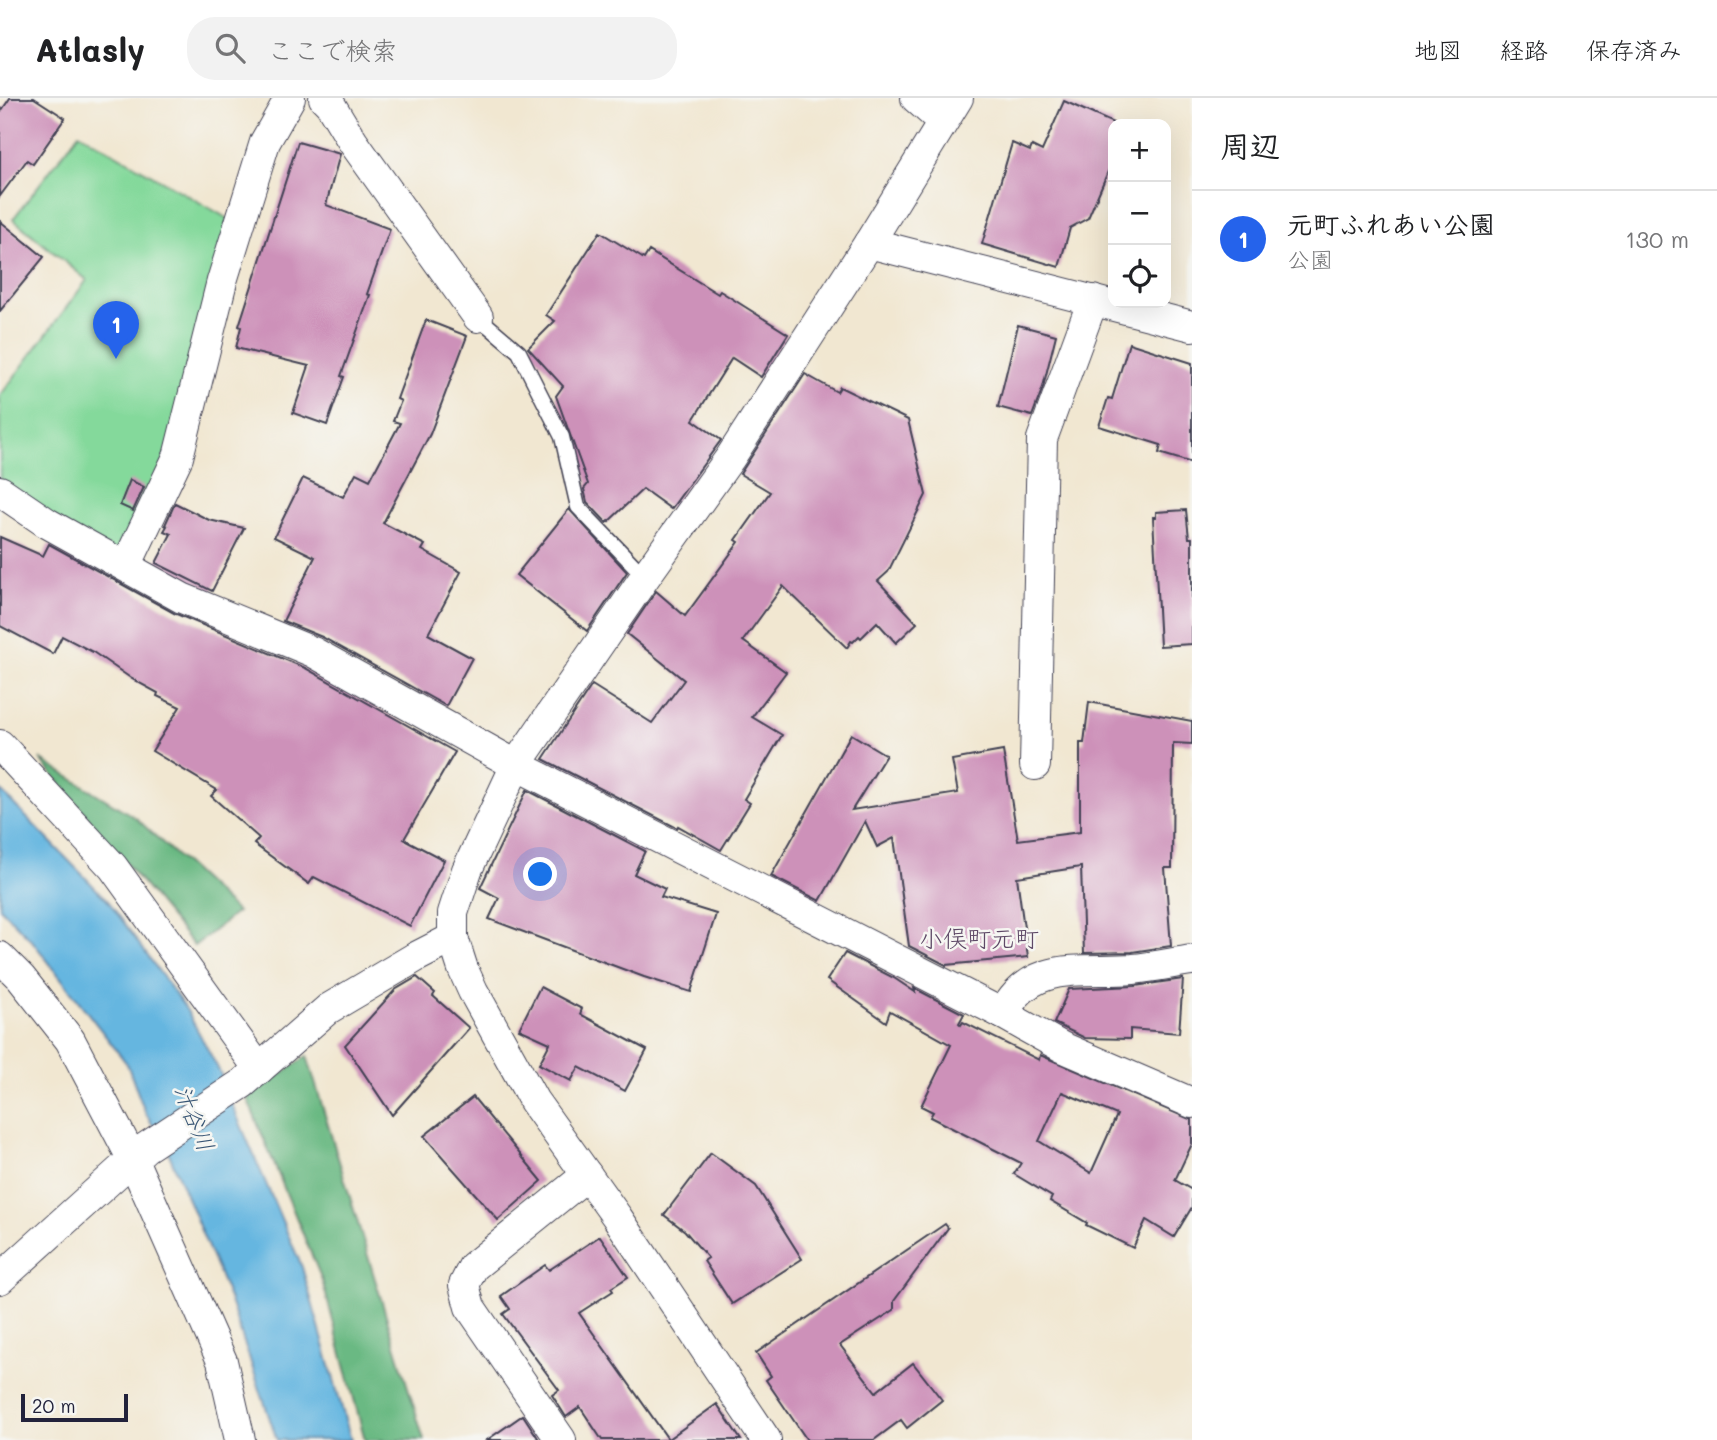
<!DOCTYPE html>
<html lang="ja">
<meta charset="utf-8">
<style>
body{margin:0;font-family:Mali,"Klee One",sans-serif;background:#f2f2f2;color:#202124}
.controls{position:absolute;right:21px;top:21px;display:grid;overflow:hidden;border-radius:14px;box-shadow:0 7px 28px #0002}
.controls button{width:63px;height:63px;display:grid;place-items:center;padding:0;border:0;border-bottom:2px solid #e0e0e0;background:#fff;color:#202124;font:35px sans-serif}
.scale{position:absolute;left:21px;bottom:18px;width:107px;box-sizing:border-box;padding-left:7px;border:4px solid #22223b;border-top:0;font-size:19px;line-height:24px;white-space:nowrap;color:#22223b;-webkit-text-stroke:5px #f6f6f2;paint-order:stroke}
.you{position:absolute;left:541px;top:777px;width:24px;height:24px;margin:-18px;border:5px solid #fff;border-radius:50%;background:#1a73e8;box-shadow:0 0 0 10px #1a73e833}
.badge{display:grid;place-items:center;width:46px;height:46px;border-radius:50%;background:#2563eb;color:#fff;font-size:23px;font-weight:700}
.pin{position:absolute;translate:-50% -58px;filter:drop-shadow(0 2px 4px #0008)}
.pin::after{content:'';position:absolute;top:37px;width:24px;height:21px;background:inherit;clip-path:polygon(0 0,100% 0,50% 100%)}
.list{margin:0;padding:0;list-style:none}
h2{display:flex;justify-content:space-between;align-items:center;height:91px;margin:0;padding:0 28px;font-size:30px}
h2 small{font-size:23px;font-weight:400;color:#757577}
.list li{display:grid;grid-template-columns:46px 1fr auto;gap:21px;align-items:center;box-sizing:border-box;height:98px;padding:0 28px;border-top:2px solid #e0e0e0}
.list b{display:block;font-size:26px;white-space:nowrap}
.list p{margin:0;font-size:23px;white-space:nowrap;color:#757577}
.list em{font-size:23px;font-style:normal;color:#757577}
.icon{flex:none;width:38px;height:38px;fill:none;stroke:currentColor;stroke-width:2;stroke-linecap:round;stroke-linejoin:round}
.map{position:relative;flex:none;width:1192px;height:1342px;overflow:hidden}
header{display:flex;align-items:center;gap:42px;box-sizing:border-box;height:98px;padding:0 35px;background:#fff;border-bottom:2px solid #e0e0e0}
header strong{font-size:33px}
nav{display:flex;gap:38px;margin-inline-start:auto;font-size:24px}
.search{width:490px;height:63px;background:#f2f2f2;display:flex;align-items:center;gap:18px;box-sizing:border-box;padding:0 24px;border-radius:28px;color:#757577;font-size:26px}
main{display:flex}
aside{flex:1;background:#fff}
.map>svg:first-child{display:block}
</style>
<header>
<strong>Atlasly</strong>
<div class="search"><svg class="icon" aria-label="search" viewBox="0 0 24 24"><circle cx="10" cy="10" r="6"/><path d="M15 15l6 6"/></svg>ここで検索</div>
<nav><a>地図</a><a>経路</a><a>保存済み</a></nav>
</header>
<main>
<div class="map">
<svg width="1192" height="1342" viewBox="0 0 1192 1342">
<rect width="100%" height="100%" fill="#f6f6f2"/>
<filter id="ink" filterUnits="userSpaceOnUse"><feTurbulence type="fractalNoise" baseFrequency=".0143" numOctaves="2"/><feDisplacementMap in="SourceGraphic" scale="14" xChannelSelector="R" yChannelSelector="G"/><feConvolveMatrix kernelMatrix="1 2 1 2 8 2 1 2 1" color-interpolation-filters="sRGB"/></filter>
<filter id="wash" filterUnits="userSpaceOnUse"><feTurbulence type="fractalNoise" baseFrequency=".00686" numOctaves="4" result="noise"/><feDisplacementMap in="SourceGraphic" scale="28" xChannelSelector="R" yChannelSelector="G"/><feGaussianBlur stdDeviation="1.57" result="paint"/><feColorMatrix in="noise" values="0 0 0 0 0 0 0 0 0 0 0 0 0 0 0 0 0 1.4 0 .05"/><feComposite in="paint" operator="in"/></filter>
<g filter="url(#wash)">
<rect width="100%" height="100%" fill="#f1e7d1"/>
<path fill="#84d99b" stroke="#537e6b" stroke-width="2" d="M79,35L232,123L215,224L126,468L0,393V298L87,182L13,121Z"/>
<g fill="#6bb983" stroke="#466e5f" stroke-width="2">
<path d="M40,661L136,720L237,814L194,848Z"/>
<path d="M307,958L424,1342H365L322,1182L247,1000Z"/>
</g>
<path fill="#65b6e0" stroke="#446c8e" stroke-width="2" d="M0,692L109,804L186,911L221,976L230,1002L302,1169L351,1342H277L229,1200L167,1051L145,1014L127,966L33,844L0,810Z"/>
<g id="blocks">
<g fill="#cd91b9" fill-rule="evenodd">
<path d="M10,0H34L65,20L33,66L27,62L0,98V15Z"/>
<path d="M1064,3L1113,25V62L1088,120L1070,130L1059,169L982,146L1012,45L1030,53L1032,48L1042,53Z"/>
<path d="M298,44L340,56L326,107L390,131L367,196L370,197L341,278L344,279L327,327L293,315L309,268L236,250L241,229L239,228Z"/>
<path d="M0,123L44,159L0,213Z"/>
<path d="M600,134L644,161L649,153L718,196L720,193L788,236L761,279L732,260L693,322L721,342L671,411L643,391L607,425L587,404L584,391L588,386L556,298L563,288L528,250L555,223L546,217Z"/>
<path d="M426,222L467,238L430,336L383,425L425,447L422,452L461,474L428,536L472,560L446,608L322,539L283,523L315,459L274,439L303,380L343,399L356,375L370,382L400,325L393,323L401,303L397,301Z"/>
<path d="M1018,227L1056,237L1043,289L1032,318L998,309Z"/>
<path d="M1129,245L1192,265V365L1159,355L1161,347L1099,328L1108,300L1112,301Z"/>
<path d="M805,276L837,294L840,289L908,322L926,397L888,474L878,483L917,525L896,545L877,524L861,540L859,538L853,544L851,543L847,550L783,488L743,543L786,574L752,619L782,637L744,701L750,705L721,752L678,728L677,730L543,661L592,587L652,625L684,582L627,536L656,493L685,518L739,444L736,442L770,394L740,376Z"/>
<path d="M130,382L144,389L133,413L120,407Z"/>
<path d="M175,405L209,422L244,430L212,493L156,465L171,436L164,433L167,428L165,427Z"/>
<path d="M569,411L627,474L587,533L516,477Z"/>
<path d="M1186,412L1189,440H1192V546L1160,548L1153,419H1156V414Z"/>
<path d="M0,439L43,458L49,446L174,515L305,570L455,654L404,741L444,762L410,828L314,779L309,786L254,746L259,740L211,698L217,692L152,653L180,609L157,598L158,595L132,581L93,554L62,538L53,556L0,528Z"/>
<path d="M1089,604L1192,623V646L1173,645L1172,770H1165L1171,848L1132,854L1084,855L1081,769L1017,779L1028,859L946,867L909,848L894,740L877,749L865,723L820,803L771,778L851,636L886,657L852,712L958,695L952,662L1003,653L1018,742L1080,734V645H1084Z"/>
<path d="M527,692L645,753L634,776L665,791L661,799L716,816L691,894L644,879L489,821L499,800L480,790Z"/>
<path d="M845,855L894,880L915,894L914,890L964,916L959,925L961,927L963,924L1039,962L1040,957L1192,1022V1046L1175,1082L1192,1092V1109L1174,1139L1146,1122L1133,1150L1086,1127L1087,1125L1050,1103L1052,1099L1014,1076L1021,1065L930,1019L933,1014L921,1008L951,947L890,913L886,924L827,882ZM1062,994L1117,1017L1091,1075L1039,1043Z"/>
<path d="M417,879L435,895L433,898L469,930L392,1017L345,947L395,892Z"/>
<path d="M1183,881L1179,935L1130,931V941L1085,940L1054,925L1069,891L1135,888Z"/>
<path d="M540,889L582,911L580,916L647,952L625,993L579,969L571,983L539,966L550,945L519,931Z"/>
<path d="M473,999L542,1083L498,1122L424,1038Z"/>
<path d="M711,1055L756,1088L802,1161L732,1206L704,1163L708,1160L685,1133L664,1117Z"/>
<path d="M945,1126L948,1130L894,1203V1212L840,1247L876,1294L913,1265L942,1302L907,1330L901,1322L874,1342H807L766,1282L771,1278L756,1255Z"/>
<path d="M600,1138L628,1179L611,1190L613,1193L579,1215L668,1341L717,1306L741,1342H602L580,1309L566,1319L552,1297L559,1292L503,1216L510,1211L501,1198L545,1167L549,1172Z"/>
<path d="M523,1317L538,1340L535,1342H487Z"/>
</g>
</g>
</g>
<g filter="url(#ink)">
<use href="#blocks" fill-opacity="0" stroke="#414052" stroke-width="2"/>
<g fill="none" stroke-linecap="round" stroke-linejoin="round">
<defs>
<path id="service" d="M478,219L519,254L562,339L578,409L645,479"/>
<g id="minor">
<path d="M324,0L330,6L353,44L478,219"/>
<path d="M916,0L942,23"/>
<path d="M869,145L1192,228"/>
<path d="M0,393L47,425L182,500L313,554L516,667L1003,916L1062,949L1192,1005"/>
<path d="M126,468L178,359L222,183L265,44L290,0"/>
<path d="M0,647L113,769L259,971"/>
<path d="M1035,667L1042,341L1093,202"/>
<path d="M0,859L21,880L70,942L133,1062L222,1263L240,1342"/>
<path d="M1003,916C1031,861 1081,875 1133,871C1152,869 1172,865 1192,862"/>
<path d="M0,1181L145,1050L243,985L328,911L416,859L453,840"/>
<path d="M561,1342L470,1209L464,1187L473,1169L587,1077"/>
<path d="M766,1342L617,1119L534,1003L473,893L463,871L453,840V815L467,772L516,667L645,479L730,360L869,145L958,0"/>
</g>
</defs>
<use href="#service" stroke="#414052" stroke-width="17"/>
<use href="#minor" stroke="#414052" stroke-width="32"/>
<use href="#service" stroke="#fff" stroke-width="14"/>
<use href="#minor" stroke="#fff" stroke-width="30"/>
</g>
</g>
<g text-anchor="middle" stroke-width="5" stroke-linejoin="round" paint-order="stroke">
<g font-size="23" font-style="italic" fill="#395675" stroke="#f6f6f2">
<text transform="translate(194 1020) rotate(68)" y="8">汁谷川</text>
</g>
<g font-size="24" fill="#5e4967" stroke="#f6f6f2">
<text x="979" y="849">小俣町元町</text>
</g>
</g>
</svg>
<div class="controls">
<button>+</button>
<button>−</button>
<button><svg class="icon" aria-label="locate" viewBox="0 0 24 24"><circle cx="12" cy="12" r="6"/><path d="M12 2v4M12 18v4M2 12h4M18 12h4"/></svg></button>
</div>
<div class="scale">20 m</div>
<div class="you"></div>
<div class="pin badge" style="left:116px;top:261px">1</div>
</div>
<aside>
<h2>周辺<small></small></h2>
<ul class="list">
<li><span class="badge">1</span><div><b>元町ふれあい公園</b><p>公園</p></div><em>130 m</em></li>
</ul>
</aside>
</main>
